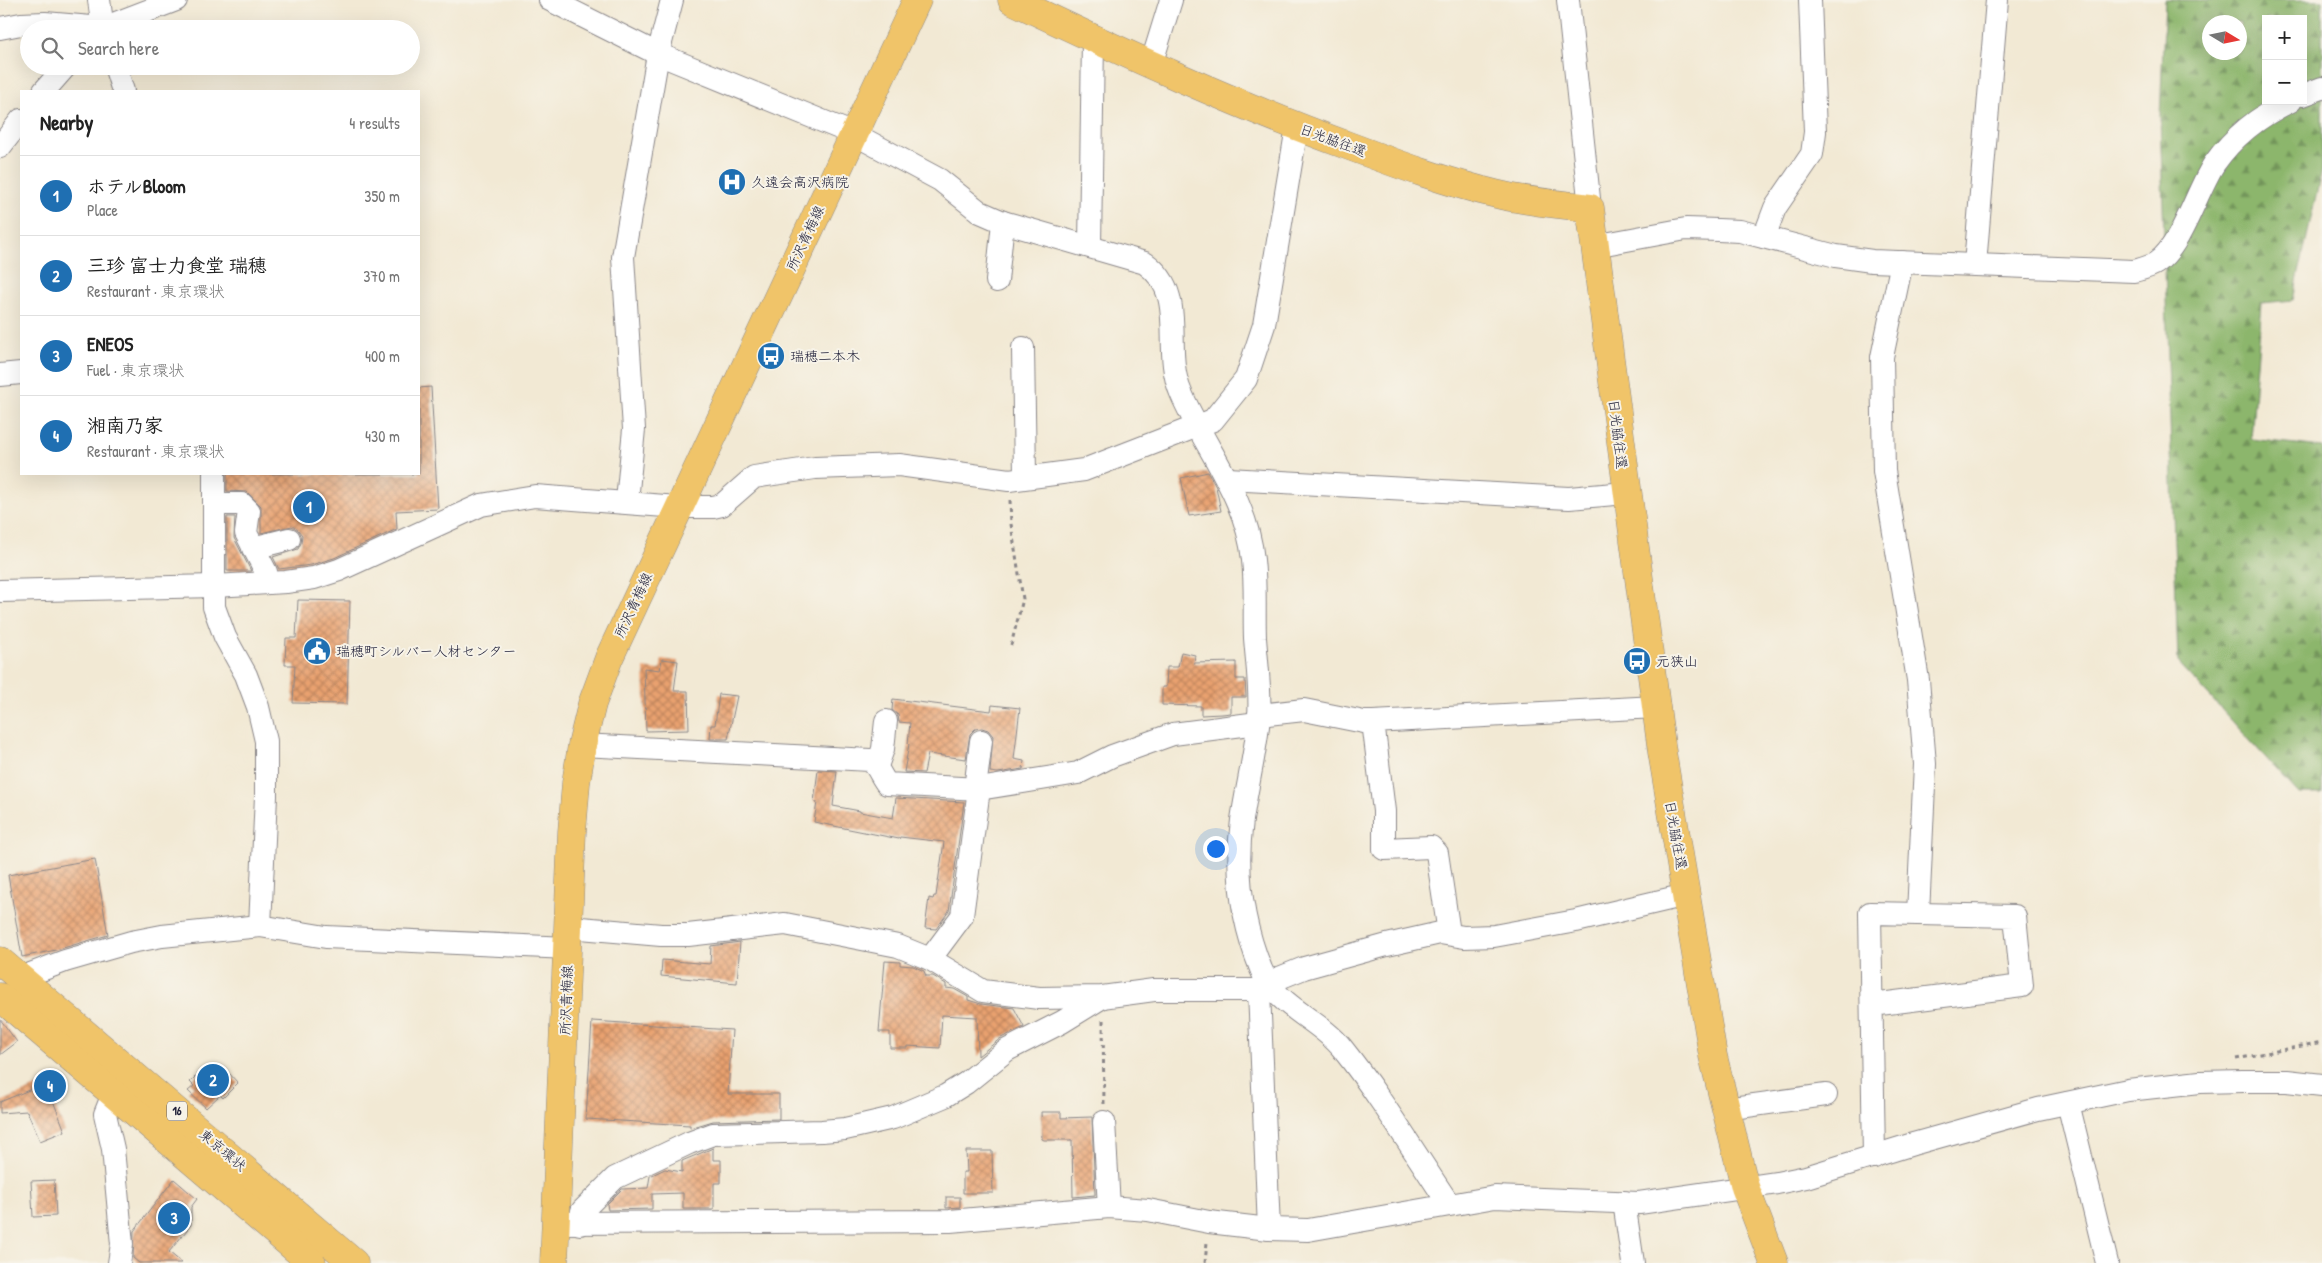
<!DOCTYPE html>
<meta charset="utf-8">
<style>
body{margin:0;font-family:"Patrick Hand","Klee One",sans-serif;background:#f6f6f6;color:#222}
.controls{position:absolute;right:15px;top:15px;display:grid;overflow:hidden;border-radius:0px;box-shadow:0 5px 20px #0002}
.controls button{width:45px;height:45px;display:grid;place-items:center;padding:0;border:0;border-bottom:1px solid #e0e0e0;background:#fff;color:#222;font:25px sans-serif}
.compass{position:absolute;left:2202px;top:15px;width:45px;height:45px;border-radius:50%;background:#fff;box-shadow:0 5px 20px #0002;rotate:100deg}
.you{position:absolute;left:1215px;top:848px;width:18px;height:18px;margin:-12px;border:4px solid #fff;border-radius:50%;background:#1a73e8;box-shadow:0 0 0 8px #1a73e833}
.badge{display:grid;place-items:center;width:32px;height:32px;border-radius:50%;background:#1f6fb2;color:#fff;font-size:16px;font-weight:700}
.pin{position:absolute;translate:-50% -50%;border:2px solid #fff;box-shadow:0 1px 5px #0006}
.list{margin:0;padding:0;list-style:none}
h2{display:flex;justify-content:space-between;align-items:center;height:65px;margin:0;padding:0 20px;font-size:21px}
h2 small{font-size:16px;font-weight:400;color:#767676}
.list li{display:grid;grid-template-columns:32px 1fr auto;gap:15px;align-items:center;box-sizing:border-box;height:80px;padding:0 20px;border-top:1px solid #e0e0e0}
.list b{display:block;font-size:19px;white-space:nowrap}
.list p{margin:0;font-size:16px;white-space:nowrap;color:#767676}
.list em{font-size:16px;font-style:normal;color:#767676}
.icon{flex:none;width:28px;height:28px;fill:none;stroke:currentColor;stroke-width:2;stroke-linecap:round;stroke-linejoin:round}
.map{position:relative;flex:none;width:2322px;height:1263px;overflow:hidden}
.search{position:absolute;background:#fff;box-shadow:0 5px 20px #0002;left:20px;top:20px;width:400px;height:55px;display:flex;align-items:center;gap:12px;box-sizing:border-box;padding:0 18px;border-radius:28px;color:#767676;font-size:19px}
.panel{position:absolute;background:#fff;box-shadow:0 5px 20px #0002;left:20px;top:90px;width:400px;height:385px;border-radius:0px}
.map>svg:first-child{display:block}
</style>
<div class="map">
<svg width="2322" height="1263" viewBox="0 0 2322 1263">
<defs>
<pattern id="forest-firs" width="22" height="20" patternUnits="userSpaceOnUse" patternTransform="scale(1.25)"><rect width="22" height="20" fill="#8cb66c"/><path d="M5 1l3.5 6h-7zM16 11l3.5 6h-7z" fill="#72945a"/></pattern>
<pattern id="building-cross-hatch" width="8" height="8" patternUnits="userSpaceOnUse" patternTransform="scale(1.25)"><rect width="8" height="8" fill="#e9a16f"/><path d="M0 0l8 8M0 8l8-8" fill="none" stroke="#bc835c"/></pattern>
</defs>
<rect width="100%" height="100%" fill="#f7f3e8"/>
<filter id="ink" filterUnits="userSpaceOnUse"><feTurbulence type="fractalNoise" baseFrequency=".02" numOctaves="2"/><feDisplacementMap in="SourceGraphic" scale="10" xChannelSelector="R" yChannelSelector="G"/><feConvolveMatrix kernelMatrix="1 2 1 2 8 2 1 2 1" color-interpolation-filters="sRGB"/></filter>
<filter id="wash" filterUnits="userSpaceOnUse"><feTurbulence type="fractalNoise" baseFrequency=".0096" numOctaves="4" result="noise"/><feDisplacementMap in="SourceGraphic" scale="20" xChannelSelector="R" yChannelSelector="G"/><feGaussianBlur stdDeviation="1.12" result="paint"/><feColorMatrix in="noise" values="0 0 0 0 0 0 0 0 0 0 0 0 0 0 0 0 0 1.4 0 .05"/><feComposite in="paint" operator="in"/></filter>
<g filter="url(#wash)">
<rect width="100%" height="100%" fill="#f2e9d4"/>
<path fill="url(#forest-firs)" stroke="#576c54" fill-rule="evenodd" d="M2165,0H2322V169L2293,300L2262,303L2251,439L2322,447V794H2299L2178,662L2160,117ZM2266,19H2303V101H2266ZM2210,22H2240V52H2210Z"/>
<g id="blocks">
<g fill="url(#building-cross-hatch)">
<path d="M431,387L438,509L396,511L397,529L334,558L311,565L279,569L273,557L298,549L301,543L302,535L298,530L292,526L261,533V506L247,492L227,491V474H419V388Z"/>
<path d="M1208,472L1216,487L1221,511L1189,516L1181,478Z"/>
<path d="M227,517H235L234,538L251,571H227Z"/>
<path d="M298,600L350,601L347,704L293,703L295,665H285L286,638H296Z"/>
<path d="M1181,652L1195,655L1194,663L1236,662V679H1245L1246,697H1231V713L1222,714L1201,715V706L1162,705V687H1166L1167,667H1178Z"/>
<path d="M662,659L678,661L674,691H688L689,730L646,731L644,668L660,670Z"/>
<path d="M719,694L737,696L728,739H710L711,725H715Z"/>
<path d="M893,699L991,711L992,705L1020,708L1014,759L1024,761L1023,769L998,773L990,772L993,736L988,730L982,728L975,729L970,734L966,759L928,754L924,773L904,772L909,744H908L910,723L899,722L898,715L892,710Z"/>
<path d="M818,770L837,771L833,806L860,811V812L893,818L896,798L964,802L949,911L936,929L925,928L929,898L933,899L934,896H936L944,842L900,837L899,839L814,822L817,802H814Z"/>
<path d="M95,859L108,935L56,950L22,957L8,875Z"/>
<path d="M740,942L737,983L661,976L662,960L710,964L711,946Z"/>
<path d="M885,961L900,962V965L913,966L924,971L926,976H933L946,984V988L954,989L968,997V1000L981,1004L1014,1008L1024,1027L1001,1038L978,1056L977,1017L942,1015L940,1048L907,1046V1048H890V1032H879Z"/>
<path d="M0,1019L17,1042L0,1055Z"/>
<path d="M592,1021L732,1030L728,1094H779V1119L713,1121L690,1128V1125L586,1119Z"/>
<path d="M213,1067L223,1076L227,1071L238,1083L223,1098L220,1095L206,1108L188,1091L194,1086L190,1082L202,1070L205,1073Z"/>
<path d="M46,1083L65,1131L40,1141L27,1111L0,1113V1102Z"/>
<path d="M1041,1112H1061V1118L1092,1117L1095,1195L1073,1197L1072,1140H1044L1042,1139Z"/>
<path d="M713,1148V1160H721V1183H714V1209H683V1193L652,1194V1209L608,1210L607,1204L622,1189L648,1188L650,1176L665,1169L682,1172V1161Z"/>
<path d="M966,1151H992L993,1193H963V1172H967Z"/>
<path d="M174,1179L197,1199L191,1207V1225L169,1252L182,1263H139L133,1258L134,1231Z"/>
<path d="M54,1180L56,1216L33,1217L31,1181Z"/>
<path d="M946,1197H960V1207L946,1208Z"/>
</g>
</g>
</g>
<g filter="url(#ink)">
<use href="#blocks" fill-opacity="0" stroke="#8a8688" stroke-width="1"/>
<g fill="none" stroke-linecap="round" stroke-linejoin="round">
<defs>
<g id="minor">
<path d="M99,0L103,29"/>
<path d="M550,0L658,54L854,134L940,180L980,212L1003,222L1145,263C1190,295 1161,347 1181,393C1205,449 1247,497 1253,560C1256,586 1254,612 1255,638C1257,664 1261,691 1259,717C1256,751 1247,786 1242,820C1235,871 1242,922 1261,969C1275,1006 1319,1019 1342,1048C1381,1097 1414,1152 1449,1204"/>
<path d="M1568,0L1590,208"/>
<path d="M0,28L21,24L45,23L103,28L176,0"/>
<path d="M1151,65L1171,0"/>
<path d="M115,66L123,91"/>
<path d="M44,91L66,66"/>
<path d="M2303,95L2322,88"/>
<path d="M0,147L21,120"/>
<path d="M1764,237L1775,208L1812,154L1815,132L1810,0"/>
<path d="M1090,246L1093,39"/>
<path d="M1594,246L1686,229L1718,230L1740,231L1836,256L1872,261L2134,271C2141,269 2150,267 2156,263C2182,245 2196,192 2214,164C2233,137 2261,115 2291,101"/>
<path d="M1902,262L1882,357L1884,471L1918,680L1925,764L1918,914"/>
<path d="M1975,265L1997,0"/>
<path d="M997,281L1003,222"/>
<path d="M1023,348L1025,476"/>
<path d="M0,375L21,373"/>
<path d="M214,474V607L225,637L246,675L258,707L266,741V796L260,926"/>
<path d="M1228,479L1569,498L1626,493"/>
<path d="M627,501L634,429L623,257L658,54L672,0"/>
<path d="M214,504H242L249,511L246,533L266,572L268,583"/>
<path d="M253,548L289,539"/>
<path d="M0,591L215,586L286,582L314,578L339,570L481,505L535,496L678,507H713L722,505L754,477L815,468L899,465L1009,480L1084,470L1213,420L1246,379L1264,325L1297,127"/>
<path d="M1259,715L1304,710L1364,722H1373"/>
<path d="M582,745L870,760C878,766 880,775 887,784L979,789L1078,773L1112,756L1173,734L1258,723"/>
<path d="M877,766L883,749L886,721"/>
<path d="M975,789L981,741"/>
<path d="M569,927L661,935H688L785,924L898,946L930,959L983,991L1039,998L1102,997L1154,990H1274"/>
<path d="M1449,933L1437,853L1431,847L1384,849V811L1373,722L1656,707"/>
<path d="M930,959L962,916L979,789"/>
<path d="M20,978L65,961L131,942L162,936L260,926L326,937L568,948"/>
<path d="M1267,983L1304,968L1387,945L1440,933L1464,937L1494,936L1576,921L1686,895"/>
<path d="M1259,991L1269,1229"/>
<path d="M1872,1005L2022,986L2015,916L1870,913L1874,1157"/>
<path d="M113,1094L105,1114L113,1149L122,1244L119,1263"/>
<path d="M2068,1103L2107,1263"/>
<path d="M1725,1109L1826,1095"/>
<path d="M1104,1122L1109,1207"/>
<path d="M1624,1202L1633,1263"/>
<path d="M557,1223L950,1221L1109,1207L1148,1210L1209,1222L1269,1229L1308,1230L1495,1197L1639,1203L1777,1183L1806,1177L1913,1144L2038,1109L2128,1090L2200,1082L2243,1081H2287L2322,1085"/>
<path d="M580,1224L582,1211L615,1178L689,1143L713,1134L822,1131L845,1129L893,1118L945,1096L966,1083L1007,1050L1062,1022L1101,998"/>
</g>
<g id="major">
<path d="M1012,0C1123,53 1234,104 1349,146C1397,164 1446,182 1496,194C1527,202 1559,204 1590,208L1662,752L1713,1056L1745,1187L1774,1263"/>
<path d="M554,1263L572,832L576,783L582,745L592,704L609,658L917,0"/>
</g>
<g id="highway">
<path d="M0,961L354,1263"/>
<path d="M0,997L312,1263"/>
</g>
</defs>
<use href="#minor" stroke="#8a8688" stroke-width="24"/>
<use href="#major" stroke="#8a8688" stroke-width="29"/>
<use href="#highway" stroke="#8a8688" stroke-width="29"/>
<g stroke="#8a8688" stroke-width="3" stroke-dasharray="4 4" stroke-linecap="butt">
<path d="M1010,500L1011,524L1023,599L1011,645"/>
<path d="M1103,1020L1104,1104"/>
<path d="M2236,1059L2322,1042"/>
<path d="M1205,1263L1207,1242"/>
</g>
<use href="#minor" stroke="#fff" stroke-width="22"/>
<use href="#major" stroke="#f0c469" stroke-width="28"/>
<use href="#highway" stroke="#f0c469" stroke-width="28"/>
</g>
</g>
<defs>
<symbol id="hospital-disc" viewBox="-11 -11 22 22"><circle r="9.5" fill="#1f6fb2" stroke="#f7f3e8"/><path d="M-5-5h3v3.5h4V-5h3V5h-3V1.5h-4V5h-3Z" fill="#fff"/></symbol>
<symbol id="bus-disc" viewBox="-11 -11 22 22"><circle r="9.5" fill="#1f6fb2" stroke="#f7f3e8"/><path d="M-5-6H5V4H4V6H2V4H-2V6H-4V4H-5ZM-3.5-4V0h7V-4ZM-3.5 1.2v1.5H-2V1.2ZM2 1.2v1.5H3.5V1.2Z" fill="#fff"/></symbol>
<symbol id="civic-disc" viewBox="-11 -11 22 22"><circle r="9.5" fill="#1f6fb2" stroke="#f7f3e8"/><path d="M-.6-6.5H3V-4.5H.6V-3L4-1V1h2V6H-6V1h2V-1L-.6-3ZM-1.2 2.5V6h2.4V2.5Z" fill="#fff"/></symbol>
</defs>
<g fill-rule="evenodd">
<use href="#hospital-disc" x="716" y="166" width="32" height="32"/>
<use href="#bus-disc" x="755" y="340" width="32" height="32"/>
<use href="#civic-disc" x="301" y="635" width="32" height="32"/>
<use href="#bus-disc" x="1621" y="645" width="32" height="32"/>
</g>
<g text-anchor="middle" stroke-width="4" stroke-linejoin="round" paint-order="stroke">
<rect fill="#f7f3e8" stroke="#62616f" stroke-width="1" x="167" y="1101.5" width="20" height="19" rx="4"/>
<g font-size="12" font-weight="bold" fill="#22223b">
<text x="177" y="1115">16</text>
</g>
<g font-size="14" fill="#22223b" stroke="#f7f3e8">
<text transform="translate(1333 140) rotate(20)" y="5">日光脇往還</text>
<text transform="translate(805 238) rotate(-65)" y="5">所沢青梅線</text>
<text transform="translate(1618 434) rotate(83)" y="5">日光脇往還</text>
<text transform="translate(633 605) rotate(-65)" y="5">所沢青梅線</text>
<text transform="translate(1676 835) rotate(80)" y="5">日光脇往還</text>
<text transform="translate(566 1000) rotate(-88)" y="5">所沢青梅線</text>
<text transform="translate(223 1150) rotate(40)" y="5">東京環状</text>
</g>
<g font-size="14" fill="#22223b" stroke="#f7f3e8" text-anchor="start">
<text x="751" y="187">久遠会高沢病院</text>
<text x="790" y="361">瑞穂二本木</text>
<text x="336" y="656">瑞穂町シルバー人材センター</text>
<text x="1656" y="666">元狭山</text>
</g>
</g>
</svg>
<div class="controls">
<button>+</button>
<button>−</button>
</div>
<svg class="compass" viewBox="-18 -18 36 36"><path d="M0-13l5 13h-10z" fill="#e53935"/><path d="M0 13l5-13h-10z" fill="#767676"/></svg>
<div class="you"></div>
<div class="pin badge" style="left:309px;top:507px">1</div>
<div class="pin badge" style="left:213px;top:1080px">2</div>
<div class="pin badge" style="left:174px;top:1218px">3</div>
<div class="pin badge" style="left:50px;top:1086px">4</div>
<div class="search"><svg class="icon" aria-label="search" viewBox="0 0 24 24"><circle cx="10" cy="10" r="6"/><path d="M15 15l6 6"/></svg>Search here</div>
<section class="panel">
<h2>Nearby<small>4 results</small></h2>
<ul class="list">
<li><span class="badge">1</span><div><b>ホテルBloom</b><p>Place</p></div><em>350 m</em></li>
<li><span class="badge">2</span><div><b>三珍 富士力食堂 瑞穂</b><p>Restaurant · 東京環状</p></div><em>370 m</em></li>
<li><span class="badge">3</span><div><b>ENEOS</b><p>Fuel · 東京環状</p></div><em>400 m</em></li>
<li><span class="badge">4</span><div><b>湘南乃家</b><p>Restaurant · 東京環状</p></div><em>430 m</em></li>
</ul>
</section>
</div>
